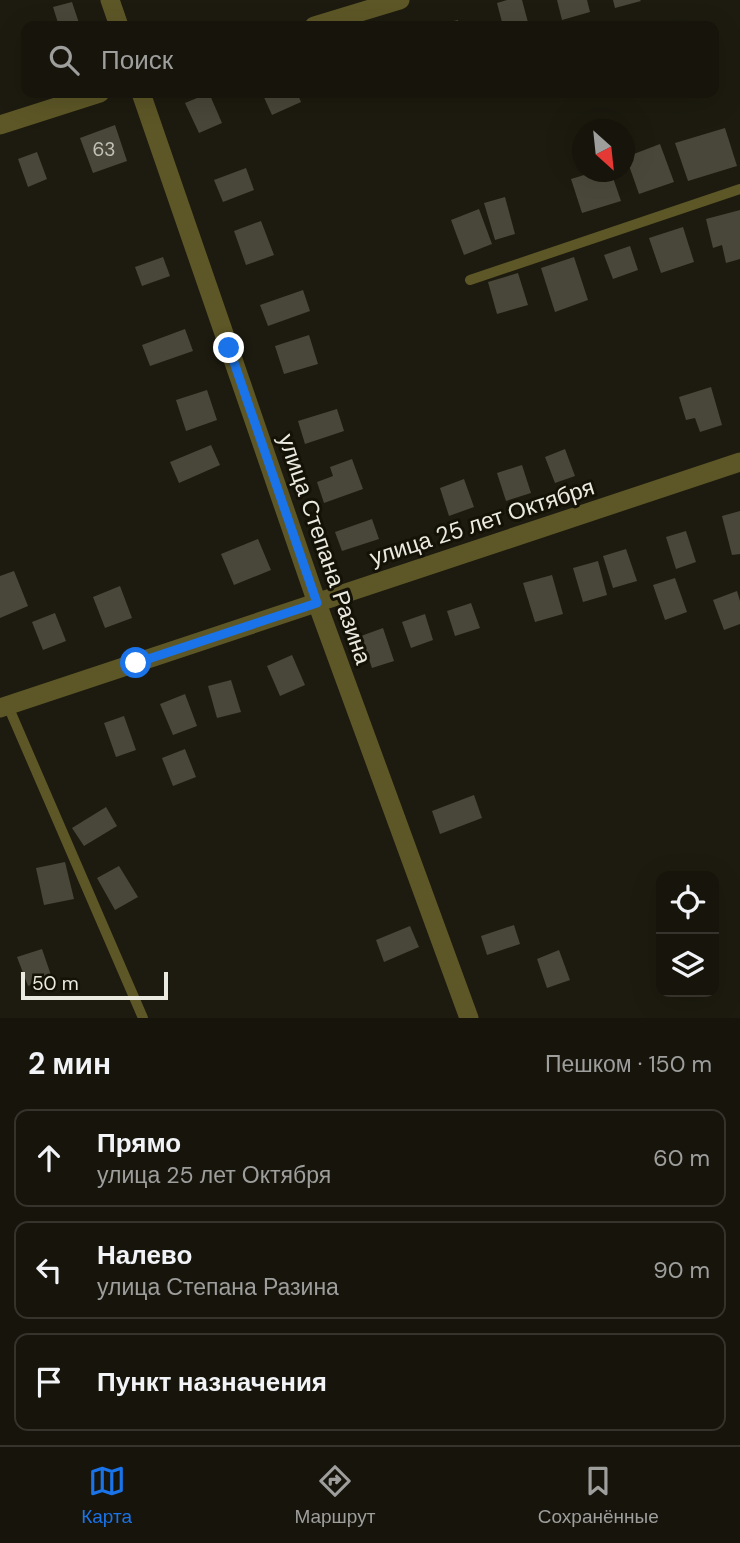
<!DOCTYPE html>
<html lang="ru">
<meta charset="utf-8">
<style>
body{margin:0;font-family:"DM Sans",sans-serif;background:#1f1d14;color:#f1f3f6}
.controls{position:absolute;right:21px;bottom:21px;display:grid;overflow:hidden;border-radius:14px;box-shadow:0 7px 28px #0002}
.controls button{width:63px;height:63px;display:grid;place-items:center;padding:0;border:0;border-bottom:2px solid #35332c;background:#16140b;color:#f1f3f6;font:35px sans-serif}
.compass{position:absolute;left:572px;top:119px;width:63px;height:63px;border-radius:50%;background:#16140b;box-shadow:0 7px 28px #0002;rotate:153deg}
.scale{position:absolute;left:21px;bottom:18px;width:147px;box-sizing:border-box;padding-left:7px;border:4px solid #ebeae1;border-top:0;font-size:19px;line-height:24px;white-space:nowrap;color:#ebeae1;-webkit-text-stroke:5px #141206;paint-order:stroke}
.stop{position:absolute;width:21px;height:21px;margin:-16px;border:5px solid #1a73e8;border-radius:50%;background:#fff}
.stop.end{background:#1a73e8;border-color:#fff;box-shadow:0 2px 7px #0008}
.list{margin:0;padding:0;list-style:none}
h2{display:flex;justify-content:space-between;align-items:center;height:91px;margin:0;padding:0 28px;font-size:30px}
h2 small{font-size:23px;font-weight:400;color:#9e9e9d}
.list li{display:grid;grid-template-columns:46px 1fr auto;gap:21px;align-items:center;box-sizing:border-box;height:98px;margin:0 14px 14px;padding:0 14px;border:2px solid #35332c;border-radius:14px}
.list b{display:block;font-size:26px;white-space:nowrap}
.list p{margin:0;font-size:23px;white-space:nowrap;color:#9e9e9d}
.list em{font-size:23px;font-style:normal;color:#9e9e9d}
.icon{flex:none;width:38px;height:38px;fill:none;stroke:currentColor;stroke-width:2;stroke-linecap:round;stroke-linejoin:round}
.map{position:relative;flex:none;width:740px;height:1018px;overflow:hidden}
.search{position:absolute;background:#16140b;box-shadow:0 7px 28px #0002;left:21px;right:21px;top:21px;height:77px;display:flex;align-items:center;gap:18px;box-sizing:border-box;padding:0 24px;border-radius:14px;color:#9e9e9d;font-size:26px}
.sheet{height:427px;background:#16140b}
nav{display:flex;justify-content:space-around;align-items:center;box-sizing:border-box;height:98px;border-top:2px solid #35332c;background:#16140b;font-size:19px;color:#9e9e9d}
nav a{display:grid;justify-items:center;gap:4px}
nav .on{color:#1a73e8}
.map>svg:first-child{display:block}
</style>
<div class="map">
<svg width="740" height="1018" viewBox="0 0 740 1018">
<rect width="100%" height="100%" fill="#1d1b0f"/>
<g fill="#494739">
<path d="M507,0H522L529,26H503L497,3Z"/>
<path d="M557,0H587L590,12L562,20Z"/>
<path d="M613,0H640L641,1L615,8Z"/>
<path d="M72,2L80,26H50L58,23L53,7Z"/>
<path d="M458,20L459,26H437V25Z"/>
<path d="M209,93L222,123L199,133L185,103Z"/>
<path d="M262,93H297L301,102L272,115Z"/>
<path d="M115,125L127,161L93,173L80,138Z"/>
<path d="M725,128L737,166L688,181L675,143Z"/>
<path d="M660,144L674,182L639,194L626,157Z"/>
<path d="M37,152L47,179L28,187L18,159Z"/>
<path d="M246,168L254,190L223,202L214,180Z"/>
<path d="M594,172H611L621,201L582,213L571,179Z"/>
<path d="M505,197L515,234L495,240L484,203Z"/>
<path d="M479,209L492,244L464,255L451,220Z"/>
<path d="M740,210V259L726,263L722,245L713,248L706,219Z"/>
<path d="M261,221L274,255L246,265L234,231Z"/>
<path d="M683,227L694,262L661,273L649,238Z"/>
<path d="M630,246L638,270L613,279L604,255Z"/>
<path d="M163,257L170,276L142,286L135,267Z"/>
<path d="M574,257L588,300L555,312L541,268Z"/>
<path d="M518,273L528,305L497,314L488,282Z"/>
<path d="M303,290L310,311L268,326L260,305Z"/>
<path d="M185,329L193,351L150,366L142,345Z"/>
<path d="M309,335L318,364L284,374L275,346Z"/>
<path d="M711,387L722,425L700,432L695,418L686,420L679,397Z"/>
<path d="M207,390L217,420L186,431L176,400Z"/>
<path d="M337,409L344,431L305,444L298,421Z"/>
<path d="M211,445L220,465L179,483L170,462Z"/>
<path d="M565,449L575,476L555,483L545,457Z"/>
<path d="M352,459L363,489L324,503L317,482L333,476L330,467Z"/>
<path d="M522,465L531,493L506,501L497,473Z"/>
<path d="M464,479L474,507L449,516L440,488Z"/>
<path d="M740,511V554L732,555L722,516Z"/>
<path d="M372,519L379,539L342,551L335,532Z"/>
<path d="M686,531L696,562L676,569L666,537Z"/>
<path d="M258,539L271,570L234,585L221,554Z"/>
<path d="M626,549L637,581L613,588L603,556Z"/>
<path d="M598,561L607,595L583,602L573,568Z"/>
<path d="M14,571L28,606L0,618V576Z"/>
<path d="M552,575L563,614L535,622L523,583Z"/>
<path d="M675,578L687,612L665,620L653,585Z"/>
<path d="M120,586L132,618L105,628L93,597Z"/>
<path d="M737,591L740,601V624L724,630L713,600Z"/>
<path d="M471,603L480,628L455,636L447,611Z"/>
<path d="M55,613L66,641L43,650L32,622Z"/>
<path d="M425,614L433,640L411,648L402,622Z"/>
<path d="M383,628L394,661L372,668L361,636Z"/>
<path d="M292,655L305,685L280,696L267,666Z"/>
<path d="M231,680L241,712L217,718L208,686Z"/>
<path d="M185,694L197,726L173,735L160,704Z"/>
<path d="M124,716L136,750L116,757L104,723Z"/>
<path d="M185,749L196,777L173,786L162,758Z"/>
<path d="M474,795L482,818L440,834L432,811Z"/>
<path d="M106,807L117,826L84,846L72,828Z"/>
<path d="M65,862L74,899L44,905L36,868Z"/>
<path d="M119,866L138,897L115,910L97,878Z"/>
<path d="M514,925L520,944L487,955L481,936Z"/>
<path d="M410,926L419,947L384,962L376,940Z"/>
<path d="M42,949L52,978L28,986L17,957Z"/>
<path d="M559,950L570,980L547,988L537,959Z"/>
</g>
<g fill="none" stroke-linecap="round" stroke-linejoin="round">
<g stroke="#5d5727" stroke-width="10">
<path d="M470,280L740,189"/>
<path d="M8,706L143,1018"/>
</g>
<g stroke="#5d5727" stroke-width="19">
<path d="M110,0L119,26"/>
<path d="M314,26L400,0"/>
<path d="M141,93L317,603L469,1018"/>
<path d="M0,125L100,93"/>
<path d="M0,708L740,462"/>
</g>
</g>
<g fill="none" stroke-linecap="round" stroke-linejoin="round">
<path stroke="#1a73e8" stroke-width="9" d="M136,663L317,603L229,348"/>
</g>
<g text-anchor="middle" stroke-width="6" stroke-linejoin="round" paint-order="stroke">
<g font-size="19" fill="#c2c1b7">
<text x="104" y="156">63</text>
</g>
<g font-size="23" fill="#ebeae1" stroke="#141206">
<text transform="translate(482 522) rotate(-18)" y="8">улица 25 лет Октября</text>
<text transform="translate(325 549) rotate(71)" y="8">улица Степана Разина</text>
</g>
</g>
</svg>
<div class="controls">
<button><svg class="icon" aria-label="locate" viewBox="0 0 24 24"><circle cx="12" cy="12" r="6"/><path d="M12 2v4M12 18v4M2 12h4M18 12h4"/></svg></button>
<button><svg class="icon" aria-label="layers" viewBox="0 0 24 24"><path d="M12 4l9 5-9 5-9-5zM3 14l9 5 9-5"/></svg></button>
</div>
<svg class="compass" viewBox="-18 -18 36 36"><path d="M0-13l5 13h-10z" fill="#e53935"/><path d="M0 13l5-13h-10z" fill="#9e9e9d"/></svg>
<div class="scale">50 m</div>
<div class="stop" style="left:136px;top:663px"></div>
<div class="stop end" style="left:229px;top:348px"></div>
<div class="search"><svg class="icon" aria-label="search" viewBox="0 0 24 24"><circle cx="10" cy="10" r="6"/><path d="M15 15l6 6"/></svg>Поиск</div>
</div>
<section class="sheet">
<h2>2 мин<small>Пешком · 150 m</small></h2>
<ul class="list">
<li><svg class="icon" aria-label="ahead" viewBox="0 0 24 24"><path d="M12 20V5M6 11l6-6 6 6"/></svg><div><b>Прямо</b><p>улица 25 лет Октября</p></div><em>60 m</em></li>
<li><svg class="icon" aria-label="left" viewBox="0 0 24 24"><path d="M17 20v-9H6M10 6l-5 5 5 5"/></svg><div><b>Налево</b><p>улица Степана Разина</p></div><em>90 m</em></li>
<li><svg class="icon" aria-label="arrive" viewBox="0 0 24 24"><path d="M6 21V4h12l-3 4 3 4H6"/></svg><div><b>Пункт назначения</b></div></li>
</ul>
</section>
<nav>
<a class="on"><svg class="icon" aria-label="map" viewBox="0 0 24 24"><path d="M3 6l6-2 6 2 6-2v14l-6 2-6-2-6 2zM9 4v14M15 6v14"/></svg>Карта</a>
<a><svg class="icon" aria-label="directions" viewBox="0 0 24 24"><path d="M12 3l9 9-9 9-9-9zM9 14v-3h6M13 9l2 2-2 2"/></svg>Маршрут</a>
<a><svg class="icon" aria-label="saved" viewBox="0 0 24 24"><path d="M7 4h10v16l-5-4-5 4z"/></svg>Сохранённые</a>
</nav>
